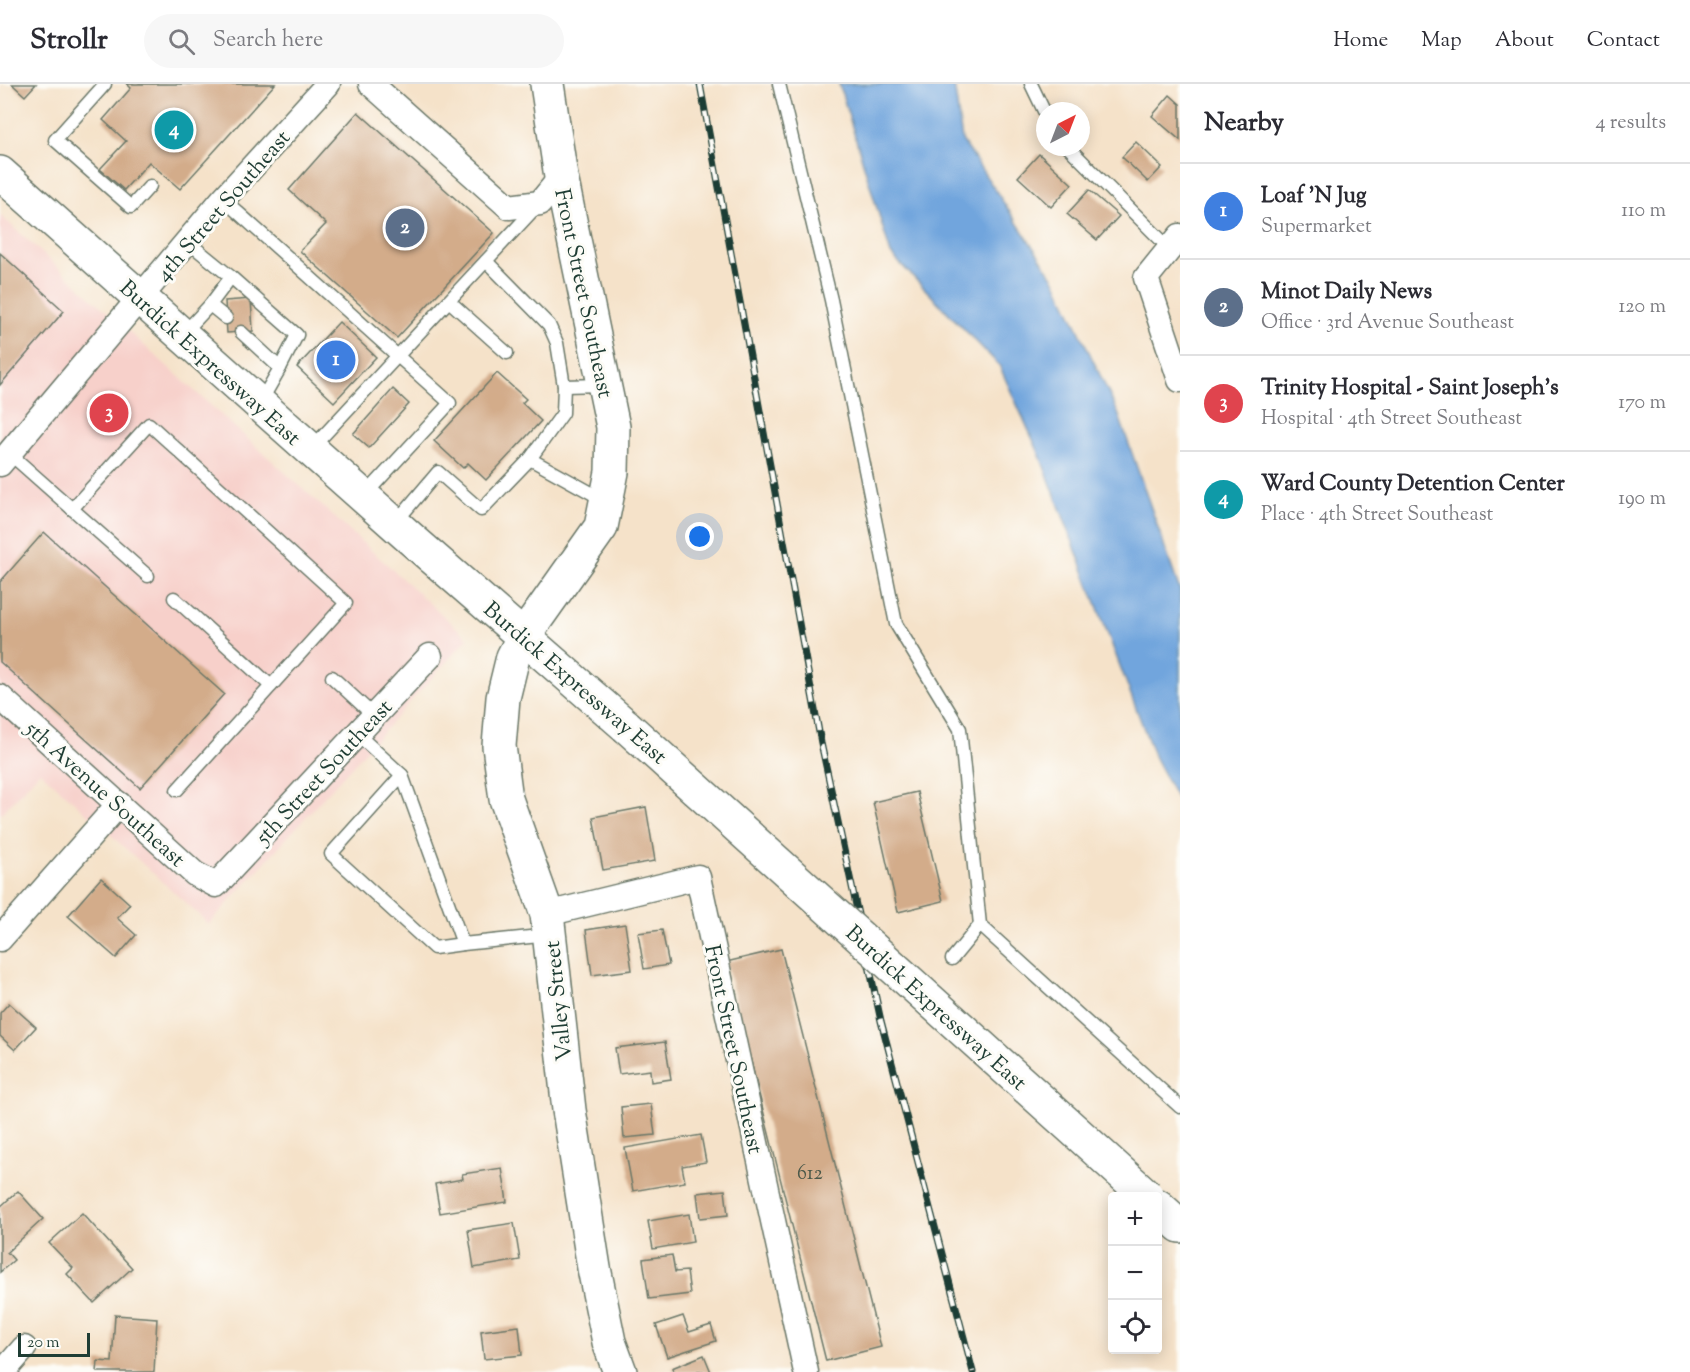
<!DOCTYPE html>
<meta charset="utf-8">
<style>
body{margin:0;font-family:"Sorts Mill Goudy",serif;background:#f7f7f7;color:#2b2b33}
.controls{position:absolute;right:18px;bottom:18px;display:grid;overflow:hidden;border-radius:6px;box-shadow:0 3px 15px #0003}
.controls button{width:54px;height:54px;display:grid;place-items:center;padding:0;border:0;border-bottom:2px solid #e1e1e2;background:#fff;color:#2b2b33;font:30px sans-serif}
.compass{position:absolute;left:1036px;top:18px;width:54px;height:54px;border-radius:50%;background:#fff;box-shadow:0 3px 15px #0003;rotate:42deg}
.scale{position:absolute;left:18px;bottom:15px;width:72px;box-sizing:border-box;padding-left:6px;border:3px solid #1f3d34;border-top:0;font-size:16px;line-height:21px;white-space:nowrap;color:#1f3d34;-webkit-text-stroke:4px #fdfcf7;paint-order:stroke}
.you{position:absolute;left:700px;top:453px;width:21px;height:21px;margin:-15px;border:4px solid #fff;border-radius:50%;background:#1a73e8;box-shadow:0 0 0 9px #1a73e833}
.badge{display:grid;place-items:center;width:39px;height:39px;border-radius:50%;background:#111827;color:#fff;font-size:20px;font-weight:700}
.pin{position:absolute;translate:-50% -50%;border:3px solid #fff;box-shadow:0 2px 6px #0006}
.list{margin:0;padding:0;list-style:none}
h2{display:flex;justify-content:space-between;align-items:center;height:78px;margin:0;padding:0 24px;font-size:26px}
h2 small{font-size:20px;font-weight:400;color:#7c7c81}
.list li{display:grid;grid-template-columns:39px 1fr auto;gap:18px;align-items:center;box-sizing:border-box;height:96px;padding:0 24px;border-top:2px solid #e1e1e2}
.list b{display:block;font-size:22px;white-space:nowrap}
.list p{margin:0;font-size:20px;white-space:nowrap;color:#7c7c81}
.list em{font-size:20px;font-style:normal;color:#7c7c81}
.icon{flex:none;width:33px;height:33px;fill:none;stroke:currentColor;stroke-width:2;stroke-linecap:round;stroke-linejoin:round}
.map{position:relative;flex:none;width:1180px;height:1288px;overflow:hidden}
header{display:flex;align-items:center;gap:36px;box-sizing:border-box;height:84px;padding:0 30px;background:#fff;border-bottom:2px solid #e1e1e2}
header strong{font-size:28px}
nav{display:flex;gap:33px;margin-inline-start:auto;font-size:21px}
.search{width:420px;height:54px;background:#f7f7f7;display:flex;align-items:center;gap:15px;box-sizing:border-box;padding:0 21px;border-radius:33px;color:#7c7c81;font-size:22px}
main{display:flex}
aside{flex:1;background:#fff}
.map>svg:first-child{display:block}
</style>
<header>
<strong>Strollr</strong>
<div class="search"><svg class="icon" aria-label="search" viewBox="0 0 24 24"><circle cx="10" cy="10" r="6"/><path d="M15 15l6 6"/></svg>Search here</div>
<nav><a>Home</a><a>Map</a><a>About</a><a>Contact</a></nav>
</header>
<main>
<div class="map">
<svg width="1180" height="1288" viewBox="0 0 1180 1288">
<rect width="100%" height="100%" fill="#fdfcf7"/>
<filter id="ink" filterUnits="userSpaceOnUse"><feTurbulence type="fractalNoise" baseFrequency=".0167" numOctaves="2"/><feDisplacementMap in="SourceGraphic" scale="12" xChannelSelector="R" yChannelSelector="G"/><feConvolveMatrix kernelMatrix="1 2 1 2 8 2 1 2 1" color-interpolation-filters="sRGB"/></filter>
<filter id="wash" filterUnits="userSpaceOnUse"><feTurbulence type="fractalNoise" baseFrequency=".008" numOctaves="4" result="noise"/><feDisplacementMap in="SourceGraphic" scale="24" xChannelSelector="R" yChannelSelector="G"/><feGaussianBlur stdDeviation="1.35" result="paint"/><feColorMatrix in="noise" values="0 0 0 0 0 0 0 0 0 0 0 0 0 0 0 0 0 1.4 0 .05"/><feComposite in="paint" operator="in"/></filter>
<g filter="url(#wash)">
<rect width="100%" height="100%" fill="#f5e2c9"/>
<path fill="#f7d0ca" d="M0,131L468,554L209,840L40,687L0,731Z"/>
<path fill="#71a5dd" stroke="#487188" stroke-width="1.5" d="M839,0H954L962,56L1055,196L1118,329L1180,507V721L1155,674L1039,369L999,281L891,170Z"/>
<g id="blocks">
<g fill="#d3ac8a">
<path d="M12,0H36L25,12Z"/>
<path d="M127,0H275L180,105L149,78L124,106L100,85L126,57L103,36L131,4Z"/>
<path d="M1170,11L1180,20V56L1152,32Z"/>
<path d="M358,28L494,149L397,254L300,167L326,140L289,106Z"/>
<path d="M1136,58L1162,83L1148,98L1122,73Z"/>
<path d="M1039,70L1072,100L1051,123L1018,93Z"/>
<path d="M1089,106L1119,132L1097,156L1067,130Z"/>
<path d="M0,169L64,227L0,301Z"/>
<path d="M251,215L253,247L227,249L225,217Z"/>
<path d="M339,238L376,273L334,318L297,283Z"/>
<path d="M497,289L526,315L522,319L541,337L486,396L468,379L463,384L434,357Z"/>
<path d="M393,305L409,320L369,364L353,350Z"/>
<path d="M44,448L224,610L140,704L0,578V498Z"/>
<path d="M917,708L943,817L898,828L873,718Z"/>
<path d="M646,723L655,777L603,786L593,733Z"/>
<path d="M101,794L130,820L117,834L136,851L116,874L68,832Z"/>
<path d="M625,840L632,886L592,891L586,846Z"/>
<path d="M662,846L669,881L644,885L638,849Z"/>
<path d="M781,865L881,1263L826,1277L726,878Z"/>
<path d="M9,919L36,943L15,966L0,952V929Z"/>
<path d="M665,958L671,995L651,998L650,986L619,990L615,964Z"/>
<path d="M651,1020L655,1051L624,1054L621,1023Z"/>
<path d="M701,1051L706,1078L682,1082L685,1098L633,1107L625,1064Z"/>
<path d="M502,1084L507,1118L440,1129L435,1100L463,1095L462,1090Z"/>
<path d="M725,1106L728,1131L700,1134L697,1109Z"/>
<path d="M18,1107L43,1135L7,1168L14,1176L0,1188V1123Z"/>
<path d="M82,1129L132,1184L94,1219L67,1190L73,1184L49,1159Z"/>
<path d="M689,1130L693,1158L653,1165L648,1137Z"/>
<path d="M514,1139L520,1176L474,1184L468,1146Z"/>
<path d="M672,1171L675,1188L687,1187L690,1210L649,1215L643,1175Z"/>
<path d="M115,1231L157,1234L154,1288H97L98,1277L112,1278Z"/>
<path d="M683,1232L689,1248L711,1241L716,1257L667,1273L656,1241Z"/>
<path d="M519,1242L522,1271L484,1275L481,1247Z"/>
<path d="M704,1271L711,1288H674L672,1284Z"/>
</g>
</g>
</g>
<g filter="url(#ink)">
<use href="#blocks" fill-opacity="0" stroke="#6a7768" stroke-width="1.5"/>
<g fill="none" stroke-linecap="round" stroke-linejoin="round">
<defs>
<g id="lane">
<path d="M105,0L55,56L131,123L150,102"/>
<path d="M779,0L831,216L896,540L960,645L980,841L952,875"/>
<path d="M1031,0L1045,29"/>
<path d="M1068,63L1169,164"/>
<path d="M223,115L450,319L364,412"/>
<path d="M188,158L231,193L210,221L226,234"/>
<path d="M486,177L549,241L557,259L564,302L563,329L530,375"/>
<path d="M231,193L297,251L280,284"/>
<path d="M449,217L507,269"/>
<path d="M241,248L280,284L260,319"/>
<path d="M182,251L210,221"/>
<path d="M564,302L602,301"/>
<path d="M312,364L537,122"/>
<path d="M9,369L148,492"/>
<path d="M72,425L149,340L346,519L271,602L174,514"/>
<path d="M395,439L438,388L481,426L530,375L604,416"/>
<path d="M332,593L374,632"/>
<path d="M357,650L402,691L331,770L434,864L463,860"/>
<path d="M402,691L463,860L549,851"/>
<path d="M177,706L271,602"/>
<path d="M980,841L1180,1023"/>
</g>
<g id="street">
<path d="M371,0L509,123L540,119L561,93"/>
<path d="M1180,152L1146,194L1180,296"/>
<path d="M0,380L223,115L328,0"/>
<path d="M0,613L195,790L216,801L430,572"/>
<path d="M547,830L698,793L806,1288"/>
<path d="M0,855L119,720"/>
<path d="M3,1288L24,1264"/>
</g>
<path id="secondary" d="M524,552L601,443L612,388L613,343L561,93L547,0"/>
<g id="primary">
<path d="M0,89L409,453L626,642"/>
<path d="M524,552L513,573L503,614L499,662L506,715L547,830L569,1026L594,1184L609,1258L620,1288"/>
<path d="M1158,1122L1180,1142"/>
</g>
</defs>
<use href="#lane" stroke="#6a7768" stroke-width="15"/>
<use href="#street" stroke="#6a7768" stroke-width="27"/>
<use href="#secondary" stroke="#6a7768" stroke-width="36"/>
<use href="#primary" stroke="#6a7768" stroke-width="36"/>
<use href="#lane" stroke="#fff" stroke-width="12"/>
<use href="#street" stroke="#fff" stroke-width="24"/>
<use href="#secondary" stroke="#fff" stroke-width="33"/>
<use href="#primary" stroke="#fff" stroke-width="33"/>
<defs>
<path id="rail" d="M700,0L821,659L881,937L973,1288"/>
</defs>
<use href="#rail" stroke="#1f3d34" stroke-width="7"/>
<use href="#rail" stroke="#fdfcf7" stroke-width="4.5" stroke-dasharray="14" stroke-linecap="butt"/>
<defs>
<path id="primary-bridge" d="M626,642L1147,1112"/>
</defs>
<use href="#primary-bridge" stroke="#6a7768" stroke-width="36" stroke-linecap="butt"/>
<use href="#primary-bridge" stroke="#fff" stroke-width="33"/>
</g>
</g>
<g text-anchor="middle" stroke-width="6" stroke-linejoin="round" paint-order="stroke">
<g font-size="20" fill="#4c594a">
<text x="810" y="1095">612</text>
</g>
<g font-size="22" fill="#1f3d34" stroke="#fdfcf7">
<text transform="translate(222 121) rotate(-49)" y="8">4th Street Southeast</text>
<text transform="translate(585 209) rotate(78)" y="8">Front Street Southeast</text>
<text transform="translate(211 278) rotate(42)" y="8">Burdick Expressway East</text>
<text transform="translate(576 598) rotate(41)" y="8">Burdick Expressway East</text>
<text transform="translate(323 687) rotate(-47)" y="8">5th Street Southeast</text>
<text transform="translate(106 709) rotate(42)" y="8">5th Avenue Southeast</text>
<text transform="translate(557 917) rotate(-96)" y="8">Valley Street</text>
<text transform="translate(937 923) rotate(42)" y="8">Burdick Expressway East</text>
<text transform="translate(735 965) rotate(78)" y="8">Front Street Southeast</text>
</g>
</g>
</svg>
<div class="controls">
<button>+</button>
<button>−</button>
<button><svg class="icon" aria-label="locate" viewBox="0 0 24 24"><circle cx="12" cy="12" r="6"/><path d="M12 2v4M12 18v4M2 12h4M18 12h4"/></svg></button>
</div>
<svg class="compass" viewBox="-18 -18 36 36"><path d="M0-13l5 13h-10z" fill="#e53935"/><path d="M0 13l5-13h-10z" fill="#7c7c81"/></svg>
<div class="scale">20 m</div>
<div class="you"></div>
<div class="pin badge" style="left:336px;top:276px;background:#3f7fe0">1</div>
<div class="pin badge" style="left:405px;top:144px;background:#5c6f8a">2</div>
<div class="pin badge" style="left:109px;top:329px;background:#e0444e">3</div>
<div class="pin badge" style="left:174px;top:46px;background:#0f9aa8">4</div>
</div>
<aside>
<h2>Nearby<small>4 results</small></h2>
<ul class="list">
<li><span class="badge" style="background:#3f7fe0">1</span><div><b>Loaf 'N Jug</b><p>Supermarket</p></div><em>110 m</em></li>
<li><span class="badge" style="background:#5c6f8a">2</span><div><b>Minot Daily News</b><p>Office · 3rd Avenue Southeast</p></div><em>120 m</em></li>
<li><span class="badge" style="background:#e0444e">3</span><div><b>Trinity Hospital - Saint Joseph's</b><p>Hospital · 4th Street Southeast</p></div><em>170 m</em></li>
<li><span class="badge" style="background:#0f9aa8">4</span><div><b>Ward County Detention Center</b><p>Place · 4th Street Southeast</p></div><em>190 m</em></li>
</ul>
</aside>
</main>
